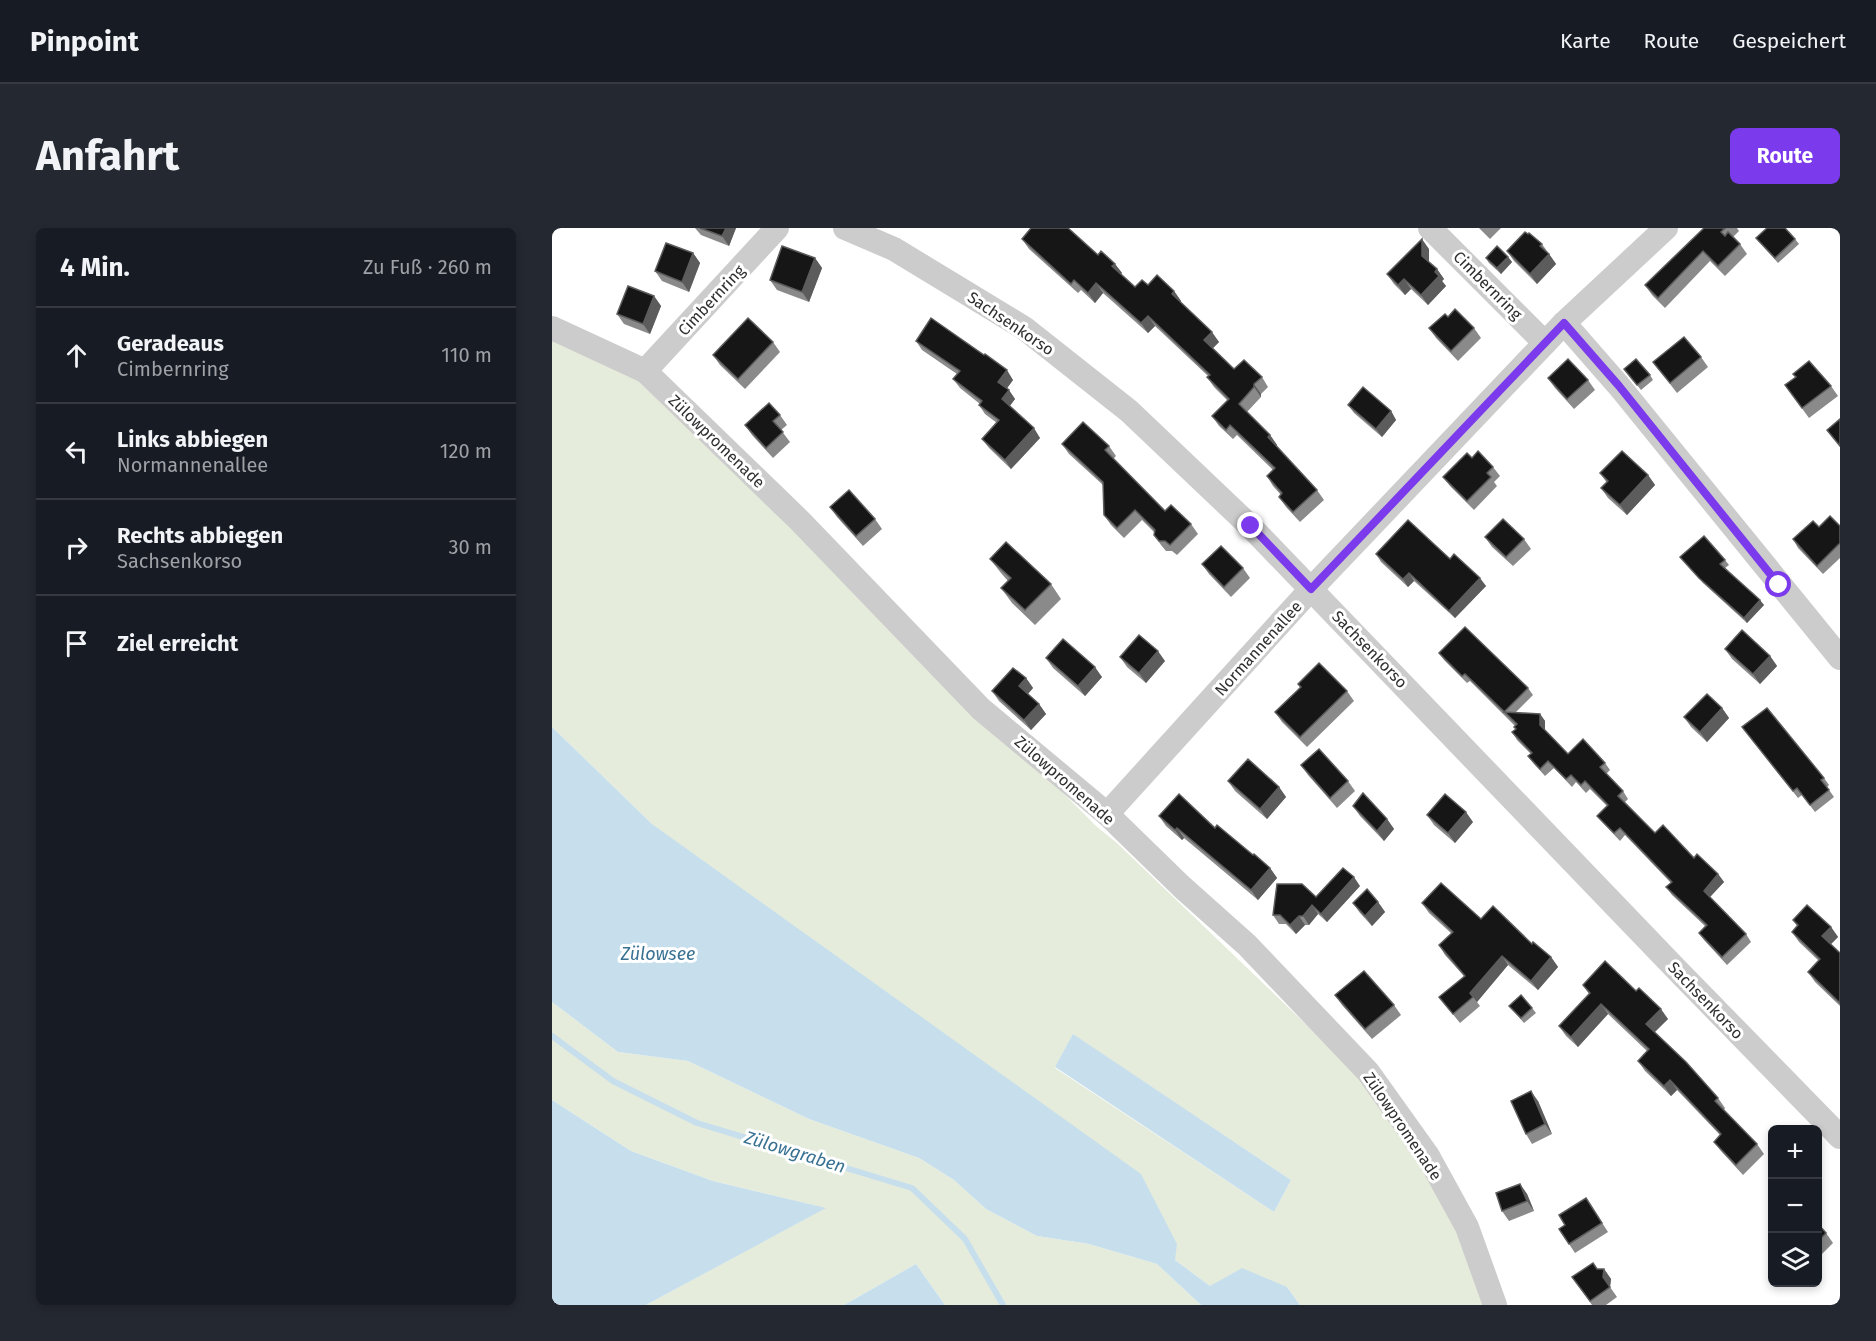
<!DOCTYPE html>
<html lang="de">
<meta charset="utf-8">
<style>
body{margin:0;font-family:"Fira Sans",sans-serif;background:#242831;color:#f1f3f6}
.controls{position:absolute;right:18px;bottom:18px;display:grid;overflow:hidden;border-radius:9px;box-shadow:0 3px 9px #0003}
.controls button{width:54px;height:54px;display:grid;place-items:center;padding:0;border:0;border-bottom:2px solid #363941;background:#171b24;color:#f1f3f6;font:30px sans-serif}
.stop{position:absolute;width:18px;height:18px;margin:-14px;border:4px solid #7c3aed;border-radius:50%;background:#fff}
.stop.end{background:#7c3aed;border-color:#fff;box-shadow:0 2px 6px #0008}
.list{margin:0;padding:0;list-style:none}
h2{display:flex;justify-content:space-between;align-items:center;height:78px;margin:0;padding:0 24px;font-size:26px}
h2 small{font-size:20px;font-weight:400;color:#9ea1a6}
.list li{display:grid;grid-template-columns:39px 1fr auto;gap:18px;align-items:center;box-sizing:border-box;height:96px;padding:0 24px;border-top:2px solid #363941}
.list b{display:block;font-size:22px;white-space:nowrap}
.list p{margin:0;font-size:20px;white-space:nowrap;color:#9ea1a6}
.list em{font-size:20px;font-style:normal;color:#9ea1a6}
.icon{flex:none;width:33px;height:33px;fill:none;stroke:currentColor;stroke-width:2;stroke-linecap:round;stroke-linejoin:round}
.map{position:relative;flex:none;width:1288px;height:1077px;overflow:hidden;border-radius:9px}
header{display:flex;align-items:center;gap:36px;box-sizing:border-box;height:84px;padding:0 30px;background:#171b24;border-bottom:2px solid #363941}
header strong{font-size:28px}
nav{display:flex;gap:33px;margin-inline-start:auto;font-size:21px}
.intro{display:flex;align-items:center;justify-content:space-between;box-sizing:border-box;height:144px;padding:0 36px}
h1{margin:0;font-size:42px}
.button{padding:15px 27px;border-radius:9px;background:#7c3aed;color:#fff;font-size:21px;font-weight:700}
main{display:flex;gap:36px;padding:0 36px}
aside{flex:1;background:#171b24;border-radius:9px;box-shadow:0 3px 9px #0003}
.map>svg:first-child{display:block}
</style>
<header>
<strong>Pinpoint</strong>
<nav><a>Karte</a><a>Route</a><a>Gespeichert</a></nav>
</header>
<div class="intro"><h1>Anfahrt</h1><a class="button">Route</a></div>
<main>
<aside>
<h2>4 Min.<small>Zu Fuß · 260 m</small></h2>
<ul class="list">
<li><svg class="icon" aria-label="ahead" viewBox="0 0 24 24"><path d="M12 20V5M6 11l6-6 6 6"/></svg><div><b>Geradeaus</b><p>Cimbernring</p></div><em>110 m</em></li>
<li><svg class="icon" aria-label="left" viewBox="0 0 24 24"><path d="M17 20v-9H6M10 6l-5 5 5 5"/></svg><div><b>Links abbiegen</b><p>Normannenallee</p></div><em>120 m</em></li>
<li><svg class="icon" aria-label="right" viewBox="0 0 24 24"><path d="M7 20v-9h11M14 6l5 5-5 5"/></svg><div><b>Rechts abbiegen</b><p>Sachsenkorso</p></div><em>30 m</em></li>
<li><svg class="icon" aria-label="arrive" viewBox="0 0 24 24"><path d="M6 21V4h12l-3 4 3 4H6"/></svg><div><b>Ziel erreicht</b></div></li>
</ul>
</aside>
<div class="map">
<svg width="1288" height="1077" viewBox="0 0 1288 1077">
<rect width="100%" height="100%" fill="#fff"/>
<g fill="#e5ecdc" fill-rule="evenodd">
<path d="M0,100L93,143L544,598L565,615L812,852L868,934L909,1002L933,1077H748L735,1059L658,1058L623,1032L100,596L0,499ZM521,807L739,952L722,984L503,840Z"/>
<path d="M0,774L66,824L136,833L257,891L367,930L402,952L434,981L485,1008L537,1016L605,1036L649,1077H393L364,1036L292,1077H94L273,980L161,953L79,923L0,872Z"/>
</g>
<g fill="#c7dfed">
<path d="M0,499L100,596L589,946L625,1016L623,1032L658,1058L690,1040L735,1059L748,1077H649L605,1036L537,1016L485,1008L434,981L402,952L367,930L257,891L136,833L66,824L0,774Z"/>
<path d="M521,806L739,952L722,984L503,839Z"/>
<path d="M0,872L79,923L161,953L274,980L94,1077H0Z"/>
<path d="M364,1036L393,1077H292Z"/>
</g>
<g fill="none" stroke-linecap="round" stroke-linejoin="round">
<path stroke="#c7dfed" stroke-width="6" d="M0,808L61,853L145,895L360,960L413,1011L451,1077"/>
<g stroke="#ccc" stroke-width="24">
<path d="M293,0L342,21L472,100L577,183L698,298L1125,742L1288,909"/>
<path d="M878,0L993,115"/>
<path d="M1012,95L1067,158L1288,430"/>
<path d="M0,100L93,143L248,293L429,481L555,586L630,659L695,717L816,844L876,928L915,999L943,1077"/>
<path d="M93,143L225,0"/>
<path d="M555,586L759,361L1012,95L1114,0"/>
</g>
</g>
<g fill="#8a8a8a">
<path d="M143,0H184L177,18L149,7Z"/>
<path d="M927,0H949L938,11Z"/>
<path d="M1152,0H1185L1187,3L1181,9L1188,16L1195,26L1173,48L1158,33L1113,80L1100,67L1093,57Z"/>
<path d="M1204,10L1243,11L1247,16L1226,35L1208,15Z"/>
<path d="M470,11L546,27L563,36L570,45L569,46L583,59L596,57L622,63L629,73L628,74L667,114L661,120L682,141L710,149L716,159L709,166V169L695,184L718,207L725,217L724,218L765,262L772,272L748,294L734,279L727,269L729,267L721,258L715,248L721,242L685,207L681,211L667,198L660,188L676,173L662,159L655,149L656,148L603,98L596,105L551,65L543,75L529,62L526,65L477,21Z"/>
<path d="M990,16L1004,36L985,56L962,33L955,23Z"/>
<path d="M877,21V35L885,41L892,51L890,53L894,58L876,77L859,61L853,67L842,56L835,46Z"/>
<path d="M141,25L148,35L137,64L110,53L103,43Z"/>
<path d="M956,29L960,34L949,46L937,35L934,30Z"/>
<path d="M263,30L270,40L257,74L225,62L218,52Z"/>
<path d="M102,68L109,78L98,106L72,96L65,86Z"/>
<path d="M896,89L922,100L929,110L906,133L884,110L877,100Z"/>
<path d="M364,113L461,152L455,160L463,171L458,178L488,210L459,241L437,220L430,211L445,195L433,186L427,177L428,176L408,160L401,151L405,146L370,122Z"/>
<path d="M221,114L228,124L193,161L168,137L161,127Z"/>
<path d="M1149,129L1156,139L1125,165L1101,134Z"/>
<path d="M1072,141L1098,147L1101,152L1089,162Z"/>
<path d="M1241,146L1279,158L1286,168L1257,190L1233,157L1244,149Z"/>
<path d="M996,150L1036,152L1043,162L1022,181L1003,160Z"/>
<path d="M796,177L839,183L844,192L830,209L802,185Z"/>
<path d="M228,187L235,197L229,202L238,214L221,230L200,207L193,197Z"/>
<path d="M510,216L557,218L564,228L561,231L613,283L639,296L646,306L625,327L620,323H614L609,317L602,307V304L590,292L572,310L559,297L552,287L551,257L517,226Z"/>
<path d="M920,230L941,239L948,248L942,254L945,258L922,282L898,258L891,249Z"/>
<path d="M1048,245L1096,247L1103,257L1075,287L1056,270L1049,260L1055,255Z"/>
<path d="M278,279L323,291L330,301L311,318L285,289Z"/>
<path d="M1288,298V330L1271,346L1246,320L1241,311L1267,299Z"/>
<path d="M933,309L972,311L979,321L961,338L940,319Z"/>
<path d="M824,326L898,331L934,358L903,390L862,353L856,359L829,334Z"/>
<path d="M1128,329L1173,332L1177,337L1173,340L1212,377L1195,395L1151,355Z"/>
<path d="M438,331L499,356L509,371L483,397L460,375L449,360L456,353L449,345Z"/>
<path d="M650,336L691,340L698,350L679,369L657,346Z"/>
<path d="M1173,421L1218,428L1225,438L1208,456L1180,431Z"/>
<path d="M887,425L976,460L981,467L964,484L988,486L993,493V502L1016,526L1053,535L1058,542L1054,546L1071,563L1076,571L1073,574L1103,605L1142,630L1166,646L1172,654L1158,669L1194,706L1199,714L1175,737L1152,712L1147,705L1153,698L1120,667L1114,659L1119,655L1073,607L1068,613L1051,595L1045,588L1055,578L1038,561L1034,565L1024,554L1020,559L1002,540L993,548L982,536L976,528L979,526L965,512L960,504L964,501L962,499L963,498L918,453L915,455L892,432Z"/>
<path d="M568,429L613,433L594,455L575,439Z"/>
<path d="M494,430L550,449L533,468L501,440Z"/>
<path d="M474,450L481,460L476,466L487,476L494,486L479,502L447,473L440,463Z"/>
<path d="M746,456L795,463L802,473L755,519L730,494L723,484L748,460Z"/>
<path d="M1170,480L1177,490L1155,514L1139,499L1132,489Z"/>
<path d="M1190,499L1272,550L1277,557L1275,559L1282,569L1263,584L1250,567L1246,570Z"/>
<path d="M749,537L796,553L803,563L785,580L756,547Z"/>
<path d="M676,553L727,559L734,569L715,591L683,563Z"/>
<path d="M801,578L835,591L842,601L832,613L808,588Z"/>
<path d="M875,587L921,594L903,615L882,597Z"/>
<path d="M607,588L663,600L718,640L725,650L706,672L632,610L630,612L614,598Z"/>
<path d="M808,658L775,694L766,686L757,697H753L744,706L734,696H727L721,687L764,669Z"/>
<path d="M826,674L833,684L820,698L808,685L801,675Z"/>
<path d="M870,675L929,691L980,716L999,729L1006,739L986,762L956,737L925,774L928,778L908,795L887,769L912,748L893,727L887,717L900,706L877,685Z"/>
<path d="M1241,692L1279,699L1286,709L1279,716L1288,725V778L1263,754L1256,744L1267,733L1247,714L1240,704L1245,698Z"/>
<path d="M1031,757L1084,763L1116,791L1102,804L1166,870L1173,880L1172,882L1205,916L1212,926L1191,947L1169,923L1162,914L1168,907L1125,862L1119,868L1093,843L1086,833L1095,823L1056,786L1026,819L1014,808L1007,798L1037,766Z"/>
<path d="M783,767L842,777L849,787L820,811L790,777Z"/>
<path d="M957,778L980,780L984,785L972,795Z"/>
<path d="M986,873L1000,906L980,916L974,906Z"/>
<path d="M968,956L975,966L982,983L957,993L950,983Z"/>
<path d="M1034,970L1056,1004L1023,1025L1007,1001L1013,997Z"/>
<path d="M1266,996L1274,1005L1281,1015L1266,1030Z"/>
<path d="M1052,1041L1059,1051L1058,1059L1065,1069L1054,1077H1040L1020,1049Z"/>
</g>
<g fill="#5c5c5c">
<path d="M174,0H184L177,18L170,8Z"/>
<path d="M870,11L877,21V38L870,28Z"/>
<path d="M141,25L148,35L137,64L130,54Z"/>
<path d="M997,26L1004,36L985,56L978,46Z"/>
<path d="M956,29L960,34L949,46L945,40Z"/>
<path d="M263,30L270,40L257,74L250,64Z"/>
<path d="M563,36L570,45L567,48L560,38Z"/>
<path d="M885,41L892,51L890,53L894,58L876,77L869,67Z"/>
<path d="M852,51L859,61L853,67L846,57Z"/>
<path d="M544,55L551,65L543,75L536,65Z"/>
<path d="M622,63L629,73L626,76L620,66Z"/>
<path d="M102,68L109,78L98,106L91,96Z"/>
<path d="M596,88L603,98L596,105L589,95Z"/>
<path d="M660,104L667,114L659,122L652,112Z"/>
<path d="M455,142L461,152L453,163L446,154Z"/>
<path d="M702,156L709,166V169L702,159Z"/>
<path d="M457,162L463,171L456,180L450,171Z"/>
<path d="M839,183L844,192L830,209L824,201Z"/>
<path d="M482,200L488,210L459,241L453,232Z"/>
<path d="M718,207L725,217L723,219L716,209Z"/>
<path d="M1096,247L1103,257L1075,287L1068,277Z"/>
<path d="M857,345L862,353L856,359L851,351Z"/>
<path d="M928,350L934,358L903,390L897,383Z"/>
<path d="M1208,372L1212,377L1195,395L1192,390Z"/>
<path d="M606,423L613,433L594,455L587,445Z"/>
<path d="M1218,428L1225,438L1208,456L1201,446Z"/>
<path d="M543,439L550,449L533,468L526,458Z"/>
<path d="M474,450L481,460L474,468L467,458Z"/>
<path d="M487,476L494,486L479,502L472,492Z"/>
<path d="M1170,480L1177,490L1155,514L1148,504Z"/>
<path d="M988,486L993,493V504L988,497Z"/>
<path d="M727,559L734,569L715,591L708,581Z"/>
<path d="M914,584L921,594L903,615L896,605Z"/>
<path d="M835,591L842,601L832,613L825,603Z"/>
<path d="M625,600L632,610L630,612L623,602Z"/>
<path d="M718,640L725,650L706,672L699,662Z"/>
<path d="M1166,646L1172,654L1157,670L1152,663Z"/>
<path d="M802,649L808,658L775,694L769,686Z"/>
<path d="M826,674L833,684L820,698L813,688Z"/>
<path d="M760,677L766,686L757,697L751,688Z"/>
<path d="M747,688L753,697L744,706L738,697Z"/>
<path d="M1279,699L1286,709L1277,718L1270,708Z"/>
<path d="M950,728L956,737L925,774L918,765Z"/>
<path d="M999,729L1006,739L986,762L979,753Z"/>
<path d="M1049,776L1056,786L1026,819L1019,809Z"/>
<path d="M1109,781L1116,791L1101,806L1094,796Z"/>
<path d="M1118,852L1125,862L1119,868L1112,858Z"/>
<path d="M979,863L986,873L1000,906L993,896Z"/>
<path d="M968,956L975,966L982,983L975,973Z"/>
<path d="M1052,1041L1059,1051L1058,1059L1051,1049Z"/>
</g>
<g fill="#161616" stroke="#5c5c5c" stroke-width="1.5">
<path d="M148,0H174L170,8Z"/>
<path d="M479,0H516L546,27L549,23L563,36L560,38L583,59L590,52L596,57L605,47L622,63L620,66L660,104L652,112L682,141L692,132L710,149L702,156V159L687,176L718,207L716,209L765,262L741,284L727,269L730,265L715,248L723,240L678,197L674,202L660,188L677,171L655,149L658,147L596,88L589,95L544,55L536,65L522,52L519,56L470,11Z"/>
<path d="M1152,0H1173L1169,4L1173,8L1176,4L1188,16L1166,38L1151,23L1106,70L1093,57Z"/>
<path d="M1215,0H1233L1243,11L1223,30L1204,10Z"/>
<path d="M973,4L976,6L977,5L990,16L988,18L997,26L978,46L955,23Z"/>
<path d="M870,11V28L885,41L883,44L887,48L869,67L852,51L846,57L835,46Z"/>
<path d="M114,15L141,25L130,54L103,43Z"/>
<path d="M230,18L263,30L250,64L218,52Z"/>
<path d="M945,18L956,29L945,40L934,30Z"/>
<path d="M76,58L102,68L91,96L65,86Z"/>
<path d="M903,81L922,100L899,123L877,100L893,86L896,89Z"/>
<path d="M196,90L221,114L186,151L161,127Z"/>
<path d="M379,90L432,127L433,126L455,142L446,154L457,162L450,171L482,200L453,232L430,211L447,192L427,177L430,173L401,151L408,143L364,113Z"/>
<path d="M1132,109L1149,129L1118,155L1101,134Z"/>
<path d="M1016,131L1036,152L1015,171L996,150Z"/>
<path d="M1084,131L1098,147L1085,157L1072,141Z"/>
<path d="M1257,133L1279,158L1250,180L1233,157L1244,149L1241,146Z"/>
<path d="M811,159L839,183L824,201L796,177Z"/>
<path d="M217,175L228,187L221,193L231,204L214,220L193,197Z"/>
<path d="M1288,191V218L1275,202Z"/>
<path d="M531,194L557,218L553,222L613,283L619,277L639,296L618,317L613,313H607L602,307L603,302L583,282L565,300L552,287L551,254L510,216Z"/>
<path d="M926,223L941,239L935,245L939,249L915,273L891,249L915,225L920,230Z"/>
<path d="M1070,223L1096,247L1068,277L1049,260L1056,253L1048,245Z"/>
<path d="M297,262L323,291L304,308L278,279Z"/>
<path d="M1278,288L1288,298V315L1265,338L1241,311L1261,293L1267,299Z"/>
<path d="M951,291L972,311L954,329L933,309Z"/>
<path d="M856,292L898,331L902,326L928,350L897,383L857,345L851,351L824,326Z"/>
<path d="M1152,308L1173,332L1168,336L1208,372L1192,390L1147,350L1128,329Z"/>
<path d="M454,314L499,356L473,382L449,360L459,350L438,331Z"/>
<path d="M669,318L691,340L672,359L650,336Z"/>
<path d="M913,399L976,460L952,484L988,486V497L1016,526L1031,511L1053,535L1048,539L1071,563L1066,568L1103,605L1111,597L1142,630L1145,626L1166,646L1152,663L1194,706L1170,729L1147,705L1155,697L1114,659L1120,654L1068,600L1062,605L1045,588L1056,577L1033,553L1029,557L1019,547L1014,551L996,533L988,541L976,528L980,525L960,504L964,501L962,499L965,496L913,446L910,448L887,425Z"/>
<path d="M1190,402L1218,428L1201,446L1173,421Z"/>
<path d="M587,407L606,423L587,445L568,429Z"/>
<path d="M511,411L543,439L526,458L494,430Z"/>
<path d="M767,435L795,463L748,509L723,484L749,459L746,456Z"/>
<path d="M461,440L474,450L467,458L487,476L472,492L440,463Z"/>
<path d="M1155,466L1170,480L1148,504L1132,489Z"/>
<path d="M1215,480L1272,550L1269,552L1277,562L1258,577L1245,560L1241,563L1190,499Z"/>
<path d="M767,521L796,553L778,570L749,537Z"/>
<path d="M696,531L727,559L708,581L676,553Z"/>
<path d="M811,565L835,591L825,603L801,578Z"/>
<path d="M627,566L663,600L665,597L701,627L702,626L718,640L699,662L625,600L623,602L607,588Z"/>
<path d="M893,566L914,584L896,605L875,587Z"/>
<path d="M791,640L802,649L769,686L760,677L751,688H747L738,697L728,687H721L725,656H750L764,669Z"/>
<path d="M889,655L929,691L941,678L980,716L981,714L999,729L979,753L950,728L918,765L921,769L901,786L887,769L913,748L887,717L901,704L870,675Z"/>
<path d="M815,661L826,674L813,688L801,675Z"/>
<path d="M1255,677L1279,699L1270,708L1288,725V775L1256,744L1268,731L1240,704L1246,697L1241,692Z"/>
<path d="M1053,733L1084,763L1087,760L1109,781L1094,796L1134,834L1166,870L1163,873L1205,916L1184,937L1162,914L1169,906L1118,852L1112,858L1086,833L1097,821L1049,776L1019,809L1007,798L1038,765L1031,757Z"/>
<path d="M812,743L842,777L813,801L783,767Z"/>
<path d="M969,767L980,780L969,790L957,778Z"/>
<path d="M979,863L993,896L974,906L959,873Z"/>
<path d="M968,956L975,973L950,983L944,965Z"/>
<path d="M1034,970L1050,995L1017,1016L1007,1001L1013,997L1007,987Z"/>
<path d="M1266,996L1274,1005L1266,1013Z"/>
<path d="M1041,1035L1045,1041H1052L1051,1049L1058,1059L1038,1073L1020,1049Z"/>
</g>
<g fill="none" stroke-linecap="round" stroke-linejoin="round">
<path stroke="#7c3aed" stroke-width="8" d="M699,298L759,361L1012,95L1067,158L1227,357"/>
</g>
<g text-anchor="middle" stroke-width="6" stroke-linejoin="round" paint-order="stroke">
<g font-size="16" fill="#2f2f2f" stroke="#fff">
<text transform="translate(936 57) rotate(45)" y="6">Cimbernring</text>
<text transform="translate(159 72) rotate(-47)" y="6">Cimbernring</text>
<text transform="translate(459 95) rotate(34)" y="6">Sachsenkorso</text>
<text transform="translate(165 213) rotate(44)" y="6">Zülowpromenade</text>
<text transform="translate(706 420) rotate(-48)" y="6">Normannenallee</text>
<text transform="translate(818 421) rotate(46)" y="6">Sachsenkorso</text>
<text transform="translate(513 552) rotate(41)" y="6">Zülowpromenade</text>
<text transform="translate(1154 772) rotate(46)" y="6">Sachsenkorso</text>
<text transform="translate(851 898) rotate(56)" y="6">Zülowpromenade</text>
</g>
<g font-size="18" font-style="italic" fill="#3a7293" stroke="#fff">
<text x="106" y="732">Zülowsee</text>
<text transform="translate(243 924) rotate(17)" y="6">Zülowgraben</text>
</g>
</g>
</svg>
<div class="controls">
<button>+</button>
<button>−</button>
<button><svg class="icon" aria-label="layers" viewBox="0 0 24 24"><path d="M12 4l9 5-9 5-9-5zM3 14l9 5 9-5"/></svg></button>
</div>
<div class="stop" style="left:1227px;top:357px"></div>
<div class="stop end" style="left:699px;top:298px"></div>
</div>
</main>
